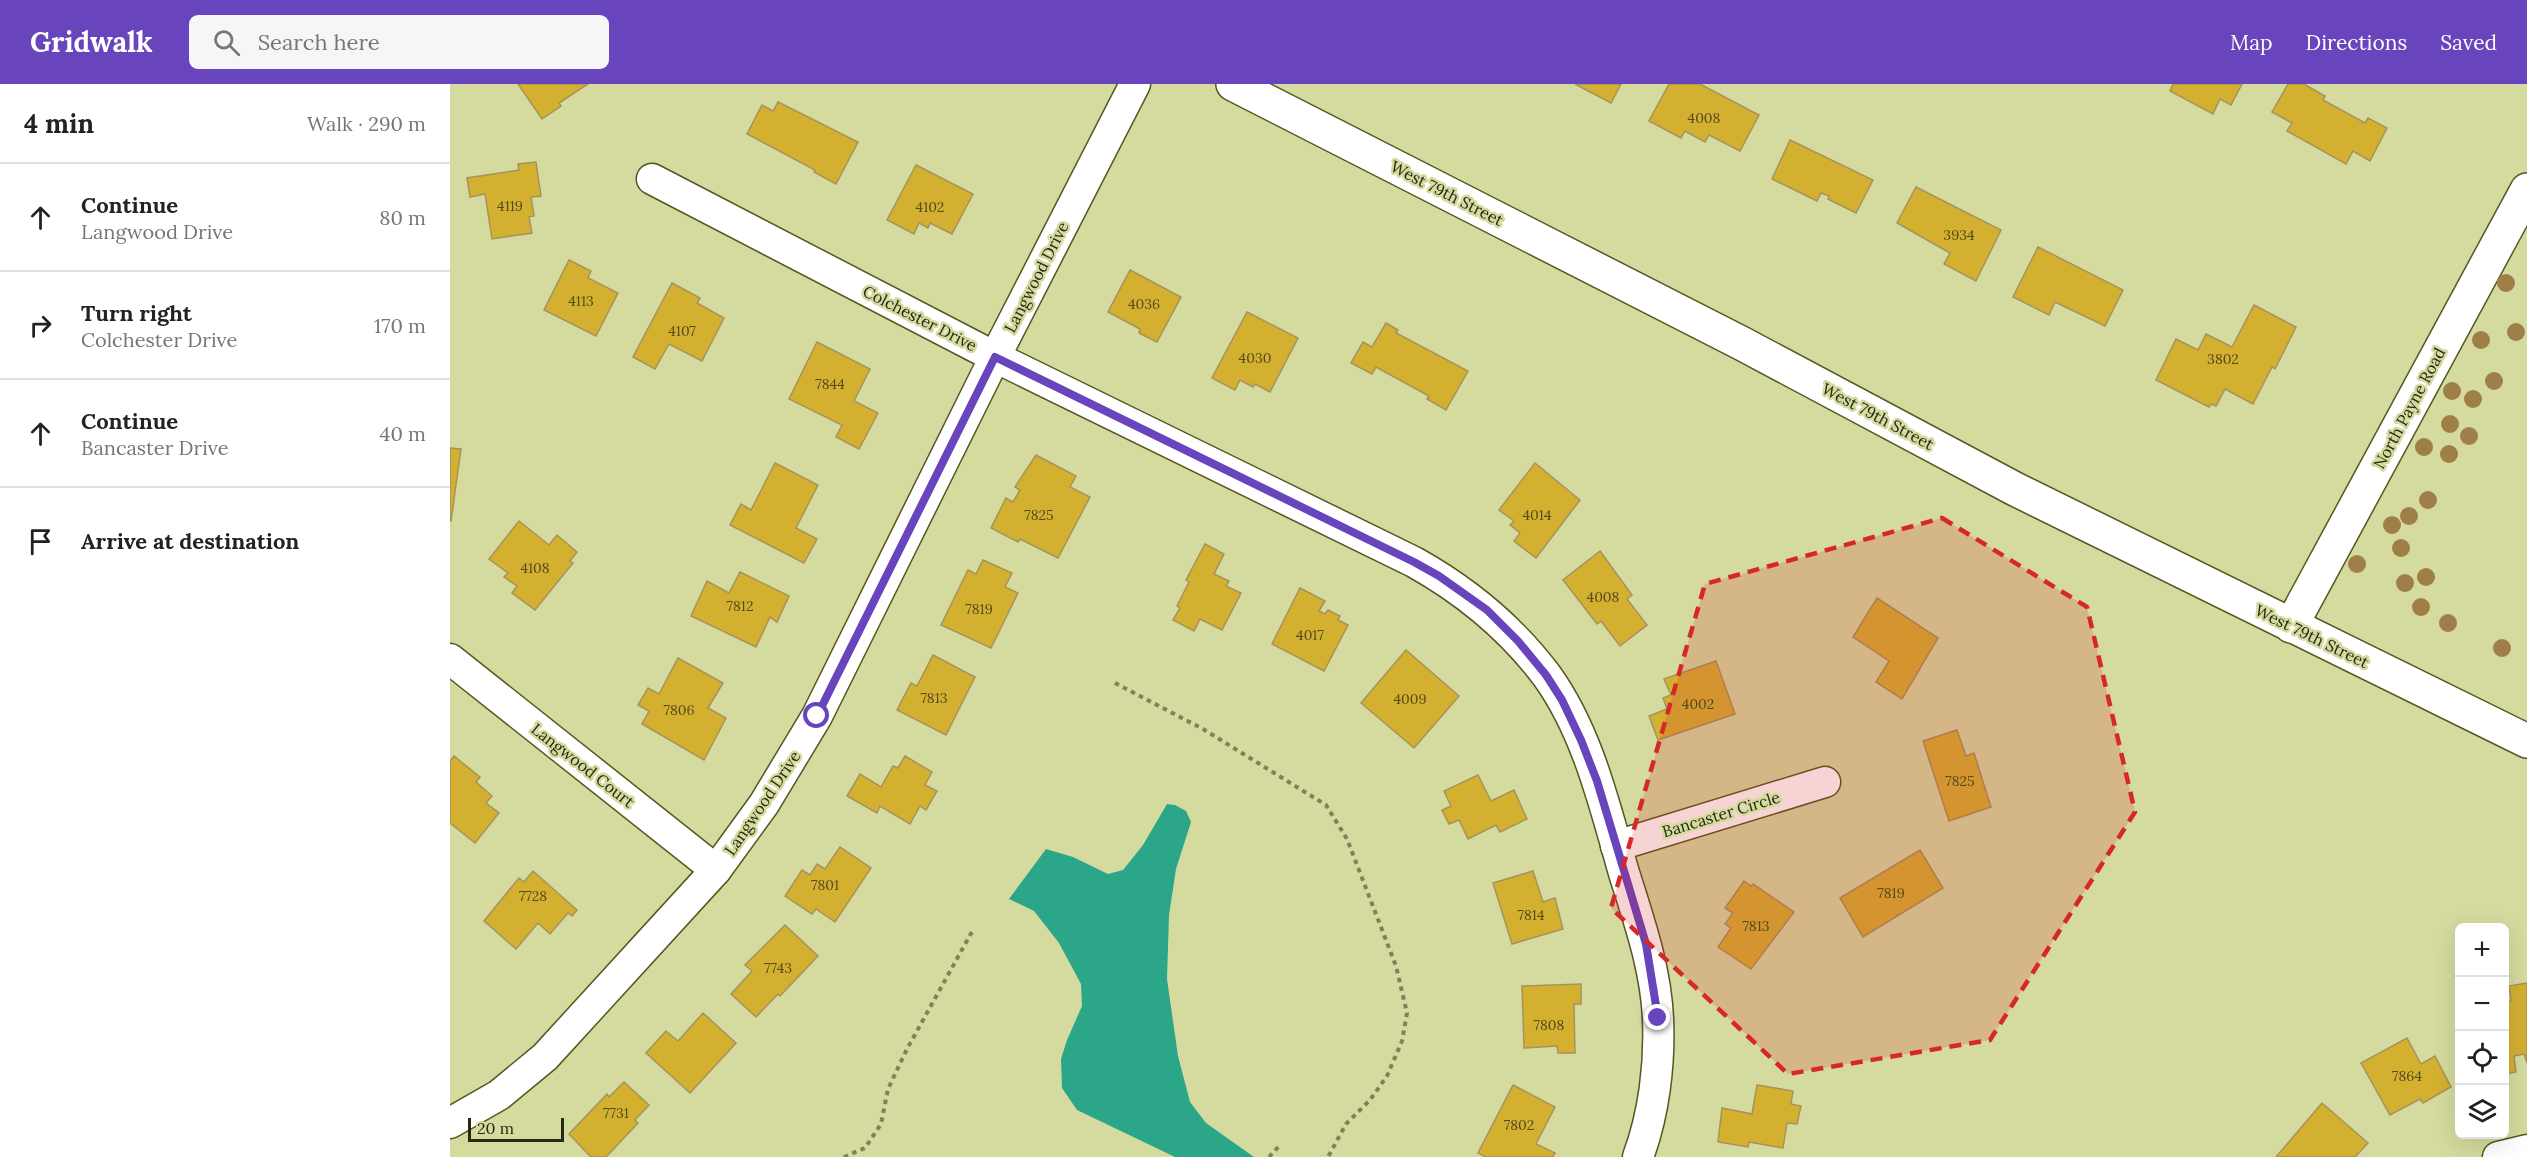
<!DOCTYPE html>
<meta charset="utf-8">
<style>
body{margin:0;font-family:Lora,serif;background:#f6f6f6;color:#222}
.controls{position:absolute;right:18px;bottom:18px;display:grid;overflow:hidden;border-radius:9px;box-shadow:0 6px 24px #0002}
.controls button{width:54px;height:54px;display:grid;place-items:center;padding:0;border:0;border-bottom:2px solid #e0e0e0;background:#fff;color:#222;font:30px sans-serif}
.scale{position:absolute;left:18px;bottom:15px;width:96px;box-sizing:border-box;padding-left:6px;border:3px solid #272912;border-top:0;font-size:16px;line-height:21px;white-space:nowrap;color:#272912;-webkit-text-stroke:4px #d5da9f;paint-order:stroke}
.stop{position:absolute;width:18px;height:18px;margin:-14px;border:4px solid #6844bd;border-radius:50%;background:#fff}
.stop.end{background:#6844bd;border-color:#fff;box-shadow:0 2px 6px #0008}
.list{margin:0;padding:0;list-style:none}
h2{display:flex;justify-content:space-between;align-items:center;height:78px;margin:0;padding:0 24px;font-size:26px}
h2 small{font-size:20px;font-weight:400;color:#767676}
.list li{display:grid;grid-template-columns:39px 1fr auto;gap:18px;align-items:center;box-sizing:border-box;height:108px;padding:0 24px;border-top:2px solid #e0e0e0}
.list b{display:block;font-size:22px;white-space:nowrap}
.list p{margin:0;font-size:20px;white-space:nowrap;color:#767676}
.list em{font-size:20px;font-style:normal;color:#767676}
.icon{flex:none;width:33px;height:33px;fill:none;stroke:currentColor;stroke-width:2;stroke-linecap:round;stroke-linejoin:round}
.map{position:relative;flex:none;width:2077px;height:1073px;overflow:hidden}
header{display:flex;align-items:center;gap:36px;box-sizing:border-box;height:84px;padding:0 30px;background:#6844bd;color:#fff}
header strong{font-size:28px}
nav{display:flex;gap:33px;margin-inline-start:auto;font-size:21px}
.search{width:420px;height:54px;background:#f6f6f6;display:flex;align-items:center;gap:15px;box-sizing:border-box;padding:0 21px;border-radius:9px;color:#767676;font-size:22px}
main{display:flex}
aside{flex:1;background:#fff}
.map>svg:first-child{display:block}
</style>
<header>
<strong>Gridwalk</strong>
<div class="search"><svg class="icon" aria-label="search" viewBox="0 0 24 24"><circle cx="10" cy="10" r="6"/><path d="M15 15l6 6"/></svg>Search here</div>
<nav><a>Map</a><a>Directions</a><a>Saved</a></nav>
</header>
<main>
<aside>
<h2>4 min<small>Walk · 290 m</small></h2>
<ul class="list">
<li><svg class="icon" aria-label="ahead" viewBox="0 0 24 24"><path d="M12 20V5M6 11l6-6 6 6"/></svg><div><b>Continue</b><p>Langwood Drive</p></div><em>80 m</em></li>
<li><svg class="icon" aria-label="right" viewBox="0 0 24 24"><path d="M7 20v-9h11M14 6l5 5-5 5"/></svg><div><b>Turn right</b><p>Colchester Drive</p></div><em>170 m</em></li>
<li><svg class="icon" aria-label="ahead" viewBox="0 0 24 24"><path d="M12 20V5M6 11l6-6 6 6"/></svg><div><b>Continue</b><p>Bancaster Drive</p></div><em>40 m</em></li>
<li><svg class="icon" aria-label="arrive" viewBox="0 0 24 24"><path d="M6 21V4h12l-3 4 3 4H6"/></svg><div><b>Arrive at destination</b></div></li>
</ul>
</aside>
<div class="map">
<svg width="2077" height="1073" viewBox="0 0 2077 1073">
<rect width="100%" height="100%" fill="#d5da9f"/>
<path fill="#2ba688" d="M717,720L725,721L736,727L741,738L726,785L719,831L717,895L728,972L740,1018L756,1039L804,1073H725L627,1026L612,1004L611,975L617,956L632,922L631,900L609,859L584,827L559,815L596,765L623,773L658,790L673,786L693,761Z"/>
<g fill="#d4b031" stroke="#a5935b" stroke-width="1.5">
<path d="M68,0H138L109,19L111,22L92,35Z"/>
<path d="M1125,0H1171L1161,19Z"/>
<path d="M1219,0H1250L1309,31L1290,67L1259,51L1255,58L1235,47L1231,54L1199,37Z"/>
<path d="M1723,0H1792L1781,21L1770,15L1763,30L1720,7Z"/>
<path d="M1838,0H1854L1875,12L1873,16L1915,39L1918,34L1937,44L1920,77L1903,67L1896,80L1837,47L1842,39L1822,28Z"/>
<path d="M328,18L408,58L386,100L364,88L365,86L297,50L312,21L323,27Z"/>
<path d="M1340,56L1423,96L1406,129L1378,115L1379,112L1371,109L1367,117L1322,95Z"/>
<path d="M86,78L91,112L81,113L84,132L79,133L82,149L42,155L35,110L20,113L17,94L69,86L68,80Z"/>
<path d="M466,81L523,110L502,150L480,139L478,144L469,139L464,150L437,136Z"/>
<path d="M1466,103L1551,146L1526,197L1494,180L1500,169L1447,139Z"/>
<path d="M1588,163L1673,206L1655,242L1605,218L1599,231L1563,213Z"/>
<path d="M119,176L141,187L138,194L168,209L146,252L94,226Z"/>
<path d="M680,186L731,213L707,258L689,249L690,245L658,228Z"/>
<path d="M222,199L250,214L247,219L274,234L252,277L219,260L205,285L183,273Z"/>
<path d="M1804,221L1846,243L1825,285L1822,283L1803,320L1775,305L1766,322L1761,320L1759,323L1706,296L1726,255L1748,266L1756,250L1782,263Z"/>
<path d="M797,228L848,254L820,308L805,300L803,303L790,296L785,306L762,294Z"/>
<path d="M936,239L948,246L946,249L1018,287L996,326L977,315L979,312L926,283L922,290L901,279L913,258L922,263Z"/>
<path d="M367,258L420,285L404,317L428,329L409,365L386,353L392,341L339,315Z"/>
<path d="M0,364L11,365L1,437H0Z"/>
<path d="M586,371L626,392L620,403L640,413L608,474L570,455L568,458L541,444L556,414L563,418L570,406L565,403Z"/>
<path d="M325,379L368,401L346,444L367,455L354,479L280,441L291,420L301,426Z"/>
<path d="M1085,379L1130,416L1086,474L1064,457L1070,449L1060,441L1064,437L1049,426Z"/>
<path d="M69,437L99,461L107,451L127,468L120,477L123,479L85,526L62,509L67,502L54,493L58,489L39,475Z"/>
<path d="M755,460L774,470L764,490L779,497L776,502L791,509L772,546L750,535L744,547L723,536L730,524L727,522L739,498L736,496Z"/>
<path d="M1150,467L1182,511L1177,515L1197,541L1170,562L1151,537L1147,540L1113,496Z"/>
<path d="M533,476L562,489L555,503L568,509L541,564L491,541L518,486L526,490Z"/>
<path d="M290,488L339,512L327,538L320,533L306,563L241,532L257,497L279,509Z"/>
<path d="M850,504L875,517L869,527L875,530L878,526L890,532L888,536L898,541L874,587L822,560Z"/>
<path d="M1427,514L1488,554L1452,615L1426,598L1439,577L1403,553Z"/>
<path d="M956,566L1009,612L964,664L911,619Z"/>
<path d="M483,571L525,593L496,651L447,626L461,599L467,602Z"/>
<path d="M228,574L273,599L258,624L276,634L254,676L192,640L199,627L188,621L198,604L209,610Z"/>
<path d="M1266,577L1285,630L1208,656L1199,632L1217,625L1213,614L1221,611L1214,595Z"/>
<path d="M1507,646L1516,672L1524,669L1541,723L1499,737L1473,657Z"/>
<path d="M4,672L30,693L26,698L42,712L36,719L49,729L25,759L0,739V677Z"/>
<path d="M455,672L482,688L475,701L487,707L476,726L470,722L460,740L430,722L427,729L397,712L410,690L431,703L443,682L448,684Z"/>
<path d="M1028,691L1041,717L1064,706L1077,735L1050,748L1046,741L1018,755L1009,736L999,740L992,726L1001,722L994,707Z"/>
<path d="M390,763L421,784L385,838L366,825L362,830L335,812L352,786L360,791L367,780L375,785Z"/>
<path d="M1470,766L1493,804L1413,853L1390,814Z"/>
<path d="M83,787L127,826L122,832L118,829L100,850L88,839L66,865L34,837L69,794L74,798Z"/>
<path d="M1083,787L1093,818L1105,814L1113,845L1062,860L1043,799Z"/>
<path d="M1294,797L1301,802L1303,800L1344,828L1301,885L1268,863L1281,844L1275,840L1283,829L1275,824Z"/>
<path d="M335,841L368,872L330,912L328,910L306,933L281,910L302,887L295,881Z"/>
<path d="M2077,899V979L2074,970L2064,972L2066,988L2054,990V918L2061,917L2059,902Z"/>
<path d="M1131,900V920H1124L1125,969H1108L1107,962L1074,964L1072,902Z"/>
<path d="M253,929L286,959L240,1009L196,969L216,947L228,957Z"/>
<path d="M1957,954L1971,980L1985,972L2001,1003L1973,1019L1970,1015L1940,1031L1911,979Z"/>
<path d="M174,998L199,1021L185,1036L188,1039L156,1073H141L119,1050L157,1010L159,1013Z"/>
<path d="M1063,1001L1105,1023L1086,1060L1105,1069L1103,1073H1036L1028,1069Z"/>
<path d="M1307,1001L1343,1007L1341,1020L1351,1022L1347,1040L1337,1039L1333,1064L1299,1058L1298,1063L1268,1058L1272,1024L1302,1030Z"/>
<path d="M1872,1019L1918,1059L1905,1073H1826Z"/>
</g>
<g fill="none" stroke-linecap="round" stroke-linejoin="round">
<defs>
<g id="street">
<path d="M202,95L545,273L964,478C1016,507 1061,544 1097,592C1138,649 1155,723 1174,789C1189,837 1206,885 1208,935C1210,980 1204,1030 1188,1073"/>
<path d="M0,575L266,786"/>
<path d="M1166,762L1375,698"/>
<path d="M0,1039L49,1011L95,973L266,786L314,720L367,632L545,273L685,0"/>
<path d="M2048,1073L2077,1066"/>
</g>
<g id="secondary">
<path d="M783,0L1291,259L1565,405L2077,657"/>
<path d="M1841,542L2077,106"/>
</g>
</defs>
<use href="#street" stroke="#545720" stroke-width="33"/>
<use href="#secondary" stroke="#545720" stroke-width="36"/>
<g stroke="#7e8259" stroke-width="4" stroke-dasharray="4.5 4.5" stroke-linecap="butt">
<path d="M665,599L753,645L876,721L897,755L946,882L957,929L952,957L937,992L920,1016L896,1040L878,1073"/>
<path d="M394,1073L415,1064L431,1040L438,1005L457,965L524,844"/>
<path d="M819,1073L831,1060"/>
</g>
<use href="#street" stroke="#fff" stroke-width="30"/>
<use href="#secondary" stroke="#fff" stroke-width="33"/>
</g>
<g fill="#9f7f48">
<circle cx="2056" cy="199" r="9"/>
<circle cx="2066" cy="248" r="9"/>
<circle cx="2031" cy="256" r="9"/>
<circle cx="2044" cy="297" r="9"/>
<circle cx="2002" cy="307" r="9"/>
<circle cx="2023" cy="315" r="9"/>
<circle cx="2000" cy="340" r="9"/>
<circle cx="2019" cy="352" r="9"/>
<circle cx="1974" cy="363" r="9"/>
<circle cx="1999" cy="370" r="9"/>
<circle cx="1978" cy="416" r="9"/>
<circle cx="1959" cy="432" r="9"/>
<circle cx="1942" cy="441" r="9"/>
<circle cx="1951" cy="464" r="9"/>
<circle cx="1907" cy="480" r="9"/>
<circle cx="1976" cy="493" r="9"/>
<circle cx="1955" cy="499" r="9"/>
<circle cx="1971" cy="523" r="9"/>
<circle cx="1998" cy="539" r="9"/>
<circle cx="2052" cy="564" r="9"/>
</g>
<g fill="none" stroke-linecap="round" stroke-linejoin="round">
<path stroke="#6844bd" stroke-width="8" d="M367,632L545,273L964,478L989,492L1037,526L1068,557L1096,591L1112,616L1131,656L1147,697L1196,860L1208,934"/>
</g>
<path fill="#d62828" fill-opacity="0.2" stroke="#d62828" stroke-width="4.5" stroke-dasharray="12 8" stroke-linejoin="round" d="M1492,434L1637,523L1685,728L1540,956L1338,990L1161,824L1255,500Z"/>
<g text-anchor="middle" stroke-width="5" stroke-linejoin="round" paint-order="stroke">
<g font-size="14" fill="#524b1a">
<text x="1254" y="39">4008</text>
<text x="60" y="127">4119</text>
<text x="480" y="128">4102</text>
<text x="1509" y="156">3934</text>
<text x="131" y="222">4113</text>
<text x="694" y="225">4036</text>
<text x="232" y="252">4107</text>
<text x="805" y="279">4030</text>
<text x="1773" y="280">3802</text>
<text x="380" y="305">7844</text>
<text x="589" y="436">7825</text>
<text x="1087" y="436">4014</text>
<text x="85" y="489">4108</text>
<text x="1153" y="518">4008</text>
<text x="290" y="527">7812</text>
<text x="529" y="530">7819</text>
<text x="860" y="556">4017</text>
<text x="484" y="619">7813</text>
<text x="960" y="620">4009</text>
<text x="1248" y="625">4002</text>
<text x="229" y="631">7806</text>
<text x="1510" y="702">7825</text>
<text x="375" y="806">7801</text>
<text x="1441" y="814">7819</text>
<text x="83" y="817">7728</text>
<text x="1081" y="836">7814</text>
<text x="1306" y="847">7813</text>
<text x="328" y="889">7743</text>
<text x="1099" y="946">7808</text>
<text x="1957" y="997">7864</text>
<text x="166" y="1034">7731</text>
<text x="1069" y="1046">7802</text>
</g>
<g font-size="16" fill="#272912" stroke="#d5da9f">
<text transform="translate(997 109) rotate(27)" y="6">West 79th Street</text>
<text transform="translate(586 193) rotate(-63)" y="6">Langwood Drive</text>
<text transform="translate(470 234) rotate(27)" y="6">Colchester Drive</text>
<text transform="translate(1959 324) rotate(-62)" y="6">North Payne Road</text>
<text transform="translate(1428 332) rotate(28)" y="6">West 79th Street</text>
<text transform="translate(1862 552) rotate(26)" y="6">West 79th Street</text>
<text transform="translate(133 681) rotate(38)" y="6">Langwood Court</text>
<text transform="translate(312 719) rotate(-56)" y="6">Langwood Drive</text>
<text transform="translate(1271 730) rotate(-17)" y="6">Bancaster Circle</text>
</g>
</g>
</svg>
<div class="controls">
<button>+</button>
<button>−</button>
<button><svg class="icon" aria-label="locate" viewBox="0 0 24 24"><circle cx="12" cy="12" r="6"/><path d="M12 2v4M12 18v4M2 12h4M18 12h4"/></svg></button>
<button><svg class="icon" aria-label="layers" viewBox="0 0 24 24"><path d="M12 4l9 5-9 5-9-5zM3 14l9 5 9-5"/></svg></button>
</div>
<div class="scale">20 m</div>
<div class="stop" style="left:367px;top:632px"></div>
<div class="stop end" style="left:1208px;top:934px"></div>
</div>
</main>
